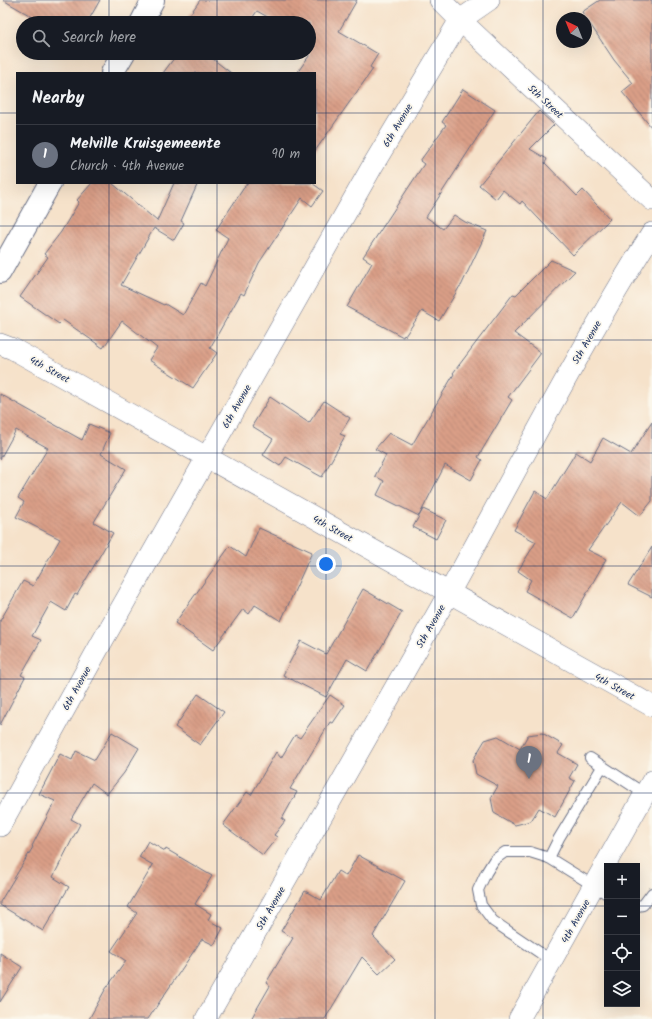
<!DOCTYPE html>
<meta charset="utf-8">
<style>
body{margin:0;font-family:Kalam,sans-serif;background:#20242c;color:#f1f3f6}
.controls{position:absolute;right:12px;bottom:12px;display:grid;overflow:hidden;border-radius:0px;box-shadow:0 4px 16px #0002}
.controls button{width:36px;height:36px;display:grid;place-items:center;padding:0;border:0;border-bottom:1px solid #363941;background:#171b24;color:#f1f3f6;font:20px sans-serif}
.compass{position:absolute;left:556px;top:12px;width:36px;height:36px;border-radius:50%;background:#171b24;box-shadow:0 4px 16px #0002;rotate:317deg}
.you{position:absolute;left:326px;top:564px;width:14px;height:14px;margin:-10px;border:3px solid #fff;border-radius:50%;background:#1a73e8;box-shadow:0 0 0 6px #1a73e833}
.badge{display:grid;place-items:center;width:26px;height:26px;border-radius:50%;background:#b45309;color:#fff;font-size:13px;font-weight:700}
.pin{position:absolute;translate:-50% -33px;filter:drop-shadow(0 1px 2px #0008)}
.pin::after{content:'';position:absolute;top:21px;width:14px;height:12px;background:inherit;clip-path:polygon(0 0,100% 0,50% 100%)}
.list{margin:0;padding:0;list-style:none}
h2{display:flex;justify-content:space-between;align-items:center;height:52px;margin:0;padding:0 16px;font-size:17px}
h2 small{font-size:13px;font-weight:400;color:#9ea1a6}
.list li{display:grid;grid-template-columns:26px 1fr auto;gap:12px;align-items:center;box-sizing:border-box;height:60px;padding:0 16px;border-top:1px solid #363941}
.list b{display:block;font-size:15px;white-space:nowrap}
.list p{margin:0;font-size:13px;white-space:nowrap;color:#9ea1a6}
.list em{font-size:13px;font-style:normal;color:#9ea1a6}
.icon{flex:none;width:22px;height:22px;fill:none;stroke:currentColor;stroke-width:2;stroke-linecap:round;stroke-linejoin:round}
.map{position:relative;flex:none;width:652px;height:1019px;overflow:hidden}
.search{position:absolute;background:#171b24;box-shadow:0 4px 16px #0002;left:16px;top:16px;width:300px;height:44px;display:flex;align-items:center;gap:10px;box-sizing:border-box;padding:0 14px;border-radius:22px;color:#9ea1a6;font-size:15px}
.panel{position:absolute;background:#171b24;box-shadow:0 4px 16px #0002;left:16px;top:72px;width:300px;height:112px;border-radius:0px}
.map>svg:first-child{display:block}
</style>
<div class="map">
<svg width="652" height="1019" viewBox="0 0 652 1019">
<defs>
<pattern id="building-back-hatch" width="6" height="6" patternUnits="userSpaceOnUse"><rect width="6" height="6" fill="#da9f87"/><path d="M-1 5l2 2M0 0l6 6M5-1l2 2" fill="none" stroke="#b08272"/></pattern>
</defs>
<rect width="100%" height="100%" fill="#fbf7ec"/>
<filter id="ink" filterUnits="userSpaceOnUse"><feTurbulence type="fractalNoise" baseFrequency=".025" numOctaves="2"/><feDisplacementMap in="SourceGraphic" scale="8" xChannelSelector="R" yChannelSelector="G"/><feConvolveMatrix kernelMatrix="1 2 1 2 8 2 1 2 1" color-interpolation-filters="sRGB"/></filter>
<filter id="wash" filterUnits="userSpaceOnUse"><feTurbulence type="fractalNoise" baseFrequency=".012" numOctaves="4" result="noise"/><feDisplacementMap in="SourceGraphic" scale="16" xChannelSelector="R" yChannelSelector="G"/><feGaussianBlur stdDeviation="0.9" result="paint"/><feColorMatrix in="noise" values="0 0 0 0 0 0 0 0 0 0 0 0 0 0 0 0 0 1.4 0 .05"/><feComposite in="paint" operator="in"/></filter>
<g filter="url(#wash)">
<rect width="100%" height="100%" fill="#f6e2ca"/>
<g id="blocks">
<g fill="url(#building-back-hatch)">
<path d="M3,0H100L87,23H43Z"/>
<path d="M200,0H357L339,31L378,54L370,67L373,69L315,151V73H297L309,56V23H278L257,11L249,23H184Z"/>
<path d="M600,0H652V128L622,92L633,83L614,60L582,12Z"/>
<path d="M178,53H205L231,73H163Z"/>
<path d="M463,89L495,110L426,217L443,229L454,215L465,222L487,231L461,286H460L439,321L422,311L405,336L404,335L403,337L347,307L372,263L363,257L424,164L420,161L446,125L442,122Z"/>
<path d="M539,111L554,125L530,149L547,159L545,163L577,196L583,190L610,219L573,255L522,201L520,204L503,190L496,199L479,185Z"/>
<path d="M92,183H112L157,221L174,183H198L181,221L184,223L174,240L154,228L121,285L164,305L165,304L183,315L201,283L205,286L228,238L216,230L247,183H312L323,191L312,206L302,198L259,263L244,295L241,293L210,348L217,353L193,388L149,360L157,348L122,321L103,348L63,320L59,324L20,297L48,257L44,254L61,232L79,202L77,200Z"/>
<path d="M551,260L575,271L514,333L541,353L508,397L512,400L478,457L482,460L471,480L445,465L419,516L377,495L384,481L375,476L386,455L375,449L389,433L412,445L454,374L453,373L513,294L516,295Z"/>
<path d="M0,394L82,440L89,424L110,433L101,454L126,469L94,522L113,533L77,595L75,594L66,611L51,602L32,636L41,640L21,675L25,677L0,725V621L23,581L33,586L60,539L16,517L24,502L18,498L48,448L16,430L0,459Z"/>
<path d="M270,397L309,423L324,401L350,418L340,434L345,436L322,477L286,457L280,466L263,455L273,439L252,426Z"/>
<path d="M652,422V501L640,516L622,502L588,550L606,559L573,618L525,591L531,580L518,571L536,542L514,530L535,491L547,499L576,452L590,461L603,438L631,454Z"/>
<path d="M423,509L446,520L436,539L413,527Z"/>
<path d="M259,528L312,552L281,621L255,605L249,614L243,609L213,650L175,623L230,546L246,557Z"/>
<path d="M652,547V597L628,585Z"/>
<path d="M363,589L402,612L367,671L347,659L326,697L283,675L301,641L326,654Z"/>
<path d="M198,694L224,712L200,745L175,727Z"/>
<path d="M330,695L345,705L333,723L330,722L290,789L297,792L282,819L285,821L274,835L277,837L263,855L223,825L247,792L251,795L276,752L281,758L295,735L300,738Z"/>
<path d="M112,732L139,748L124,773L107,794L92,783L71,819L80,824L53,877L69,887L43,931L0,905V902L33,847L32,846L55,801L39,794L60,754L72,760L76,751L95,760Z"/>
<path d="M542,733L563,745L558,753L577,764L569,778L575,781L555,817L539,808L531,821L515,825L494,813L491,798L498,786L476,774L473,760L485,740L498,736L520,749L528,735Z"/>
<path d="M148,841L165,851L166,849L212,876L195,904L211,914L208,920L223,928L214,945L202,939L148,1019H89L105,990L126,961L111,951L137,913L128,907L153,865L139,857Z"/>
<path d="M358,855L405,881L373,936L395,959L379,974L362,957L325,1019H251L270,986L266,983L293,938L281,931L305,891L321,900L338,871L346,876Z"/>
<path d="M0,953L22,967L0,1002Z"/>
</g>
</g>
</g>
<g filter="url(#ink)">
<use href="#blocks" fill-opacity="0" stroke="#686e84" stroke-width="1"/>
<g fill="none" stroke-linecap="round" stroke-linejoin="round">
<defs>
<g id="service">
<path d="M590,758L645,794"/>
<path d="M549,858L559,838L602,767"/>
<path d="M637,906L643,905L652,893"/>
<path d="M552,961L493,921L481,905L478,890L486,873L494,860L505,852H530L549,858L607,894"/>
</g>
<g id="minor">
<path d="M440,0L460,20L652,200"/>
<path d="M0,344L13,349L652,706"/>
<path d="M0,826L103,640L373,165L460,20L489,0"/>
<path d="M206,1019C287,877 369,735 449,593C516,472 578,350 652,233"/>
<path d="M519,1019L652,781"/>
</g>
<g id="tertiary">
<path d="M141,23L153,0"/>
<path d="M112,73L124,53"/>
<path d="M0,272L50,183"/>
</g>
</defs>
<use href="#service" stroke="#686e84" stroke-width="12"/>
<use href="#minor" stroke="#686e84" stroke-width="22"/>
<use href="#tertiary" stroke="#686e84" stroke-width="24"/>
<use href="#service" stroke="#fff" stroke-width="10"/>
<use href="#minor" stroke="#fff" stroke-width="21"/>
<use href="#tertiary" stroke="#fff" stroke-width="22"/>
</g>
</g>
<path fill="none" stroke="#1b2f5e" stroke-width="1" stroke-opacity="0.55" d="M109,0V23M217,0V23M326,0V1019M435,0V1019M543,0V1019M109,53V73M217,53V73M0,113H17M315,113H652M109,183V1019M217,183V1019M0,226H652M0,340H652M0,453H652M0,566H652M0,679H652M0,793H652M0,906H607M637,906H652"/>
<g text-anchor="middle" stroke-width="3.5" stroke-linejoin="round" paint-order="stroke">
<g font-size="10" fill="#1b2f5e" stroke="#fbf7ec">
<text transform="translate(546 101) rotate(43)" y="4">5th Street</text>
<text transform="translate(397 125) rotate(-59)" y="4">6th Avenue</text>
<text transform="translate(586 342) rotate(-60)" y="4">5th Avenue</text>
<text transform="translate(50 369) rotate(29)" y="4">4th Street</text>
<text transform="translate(236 406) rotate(-60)" y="4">6th Avenue</text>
<text transform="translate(333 528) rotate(29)" y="4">4th Street</text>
<text transform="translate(430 626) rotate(-60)" y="4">5th Avenue</text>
<text transform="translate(615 686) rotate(29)" y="4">4th Street</text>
<text transform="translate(76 688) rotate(-61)" y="4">6th Avenue</text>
<text transform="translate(270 908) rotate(-60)" y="4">5th Avenue</text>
<text transform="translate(575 921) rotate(-61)" y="4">4th Avenue</text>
</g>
</g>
</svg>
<div class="controls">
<button>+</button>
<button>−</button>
<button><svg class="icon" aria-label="locate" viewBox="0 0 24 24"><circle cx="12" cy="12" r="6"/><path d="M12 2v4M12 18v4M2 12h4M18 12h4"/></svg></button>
<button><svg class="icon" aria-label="layers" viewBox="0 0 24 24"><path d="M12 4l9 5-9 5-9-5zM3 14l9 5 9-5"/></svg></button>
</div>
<svg class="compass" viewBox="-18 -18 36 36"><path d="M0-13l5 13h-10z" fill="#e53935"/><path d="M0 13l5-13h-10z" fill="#9ea1a6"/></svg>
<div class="you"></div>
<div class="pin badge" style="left:529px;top:779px;background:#6b7280">1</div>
<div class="search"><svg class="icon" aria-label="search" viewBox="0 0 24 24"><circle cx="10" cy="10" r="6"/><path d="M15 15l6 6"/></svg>Search here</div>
<section class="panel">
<h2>Nearby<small></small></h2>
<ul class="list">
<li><span class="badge" style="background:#6b7280">1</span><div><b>Melville Kruisgemeente</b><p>Church · 4th Avenue</p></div><em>90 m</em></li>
</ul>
</section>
</div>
